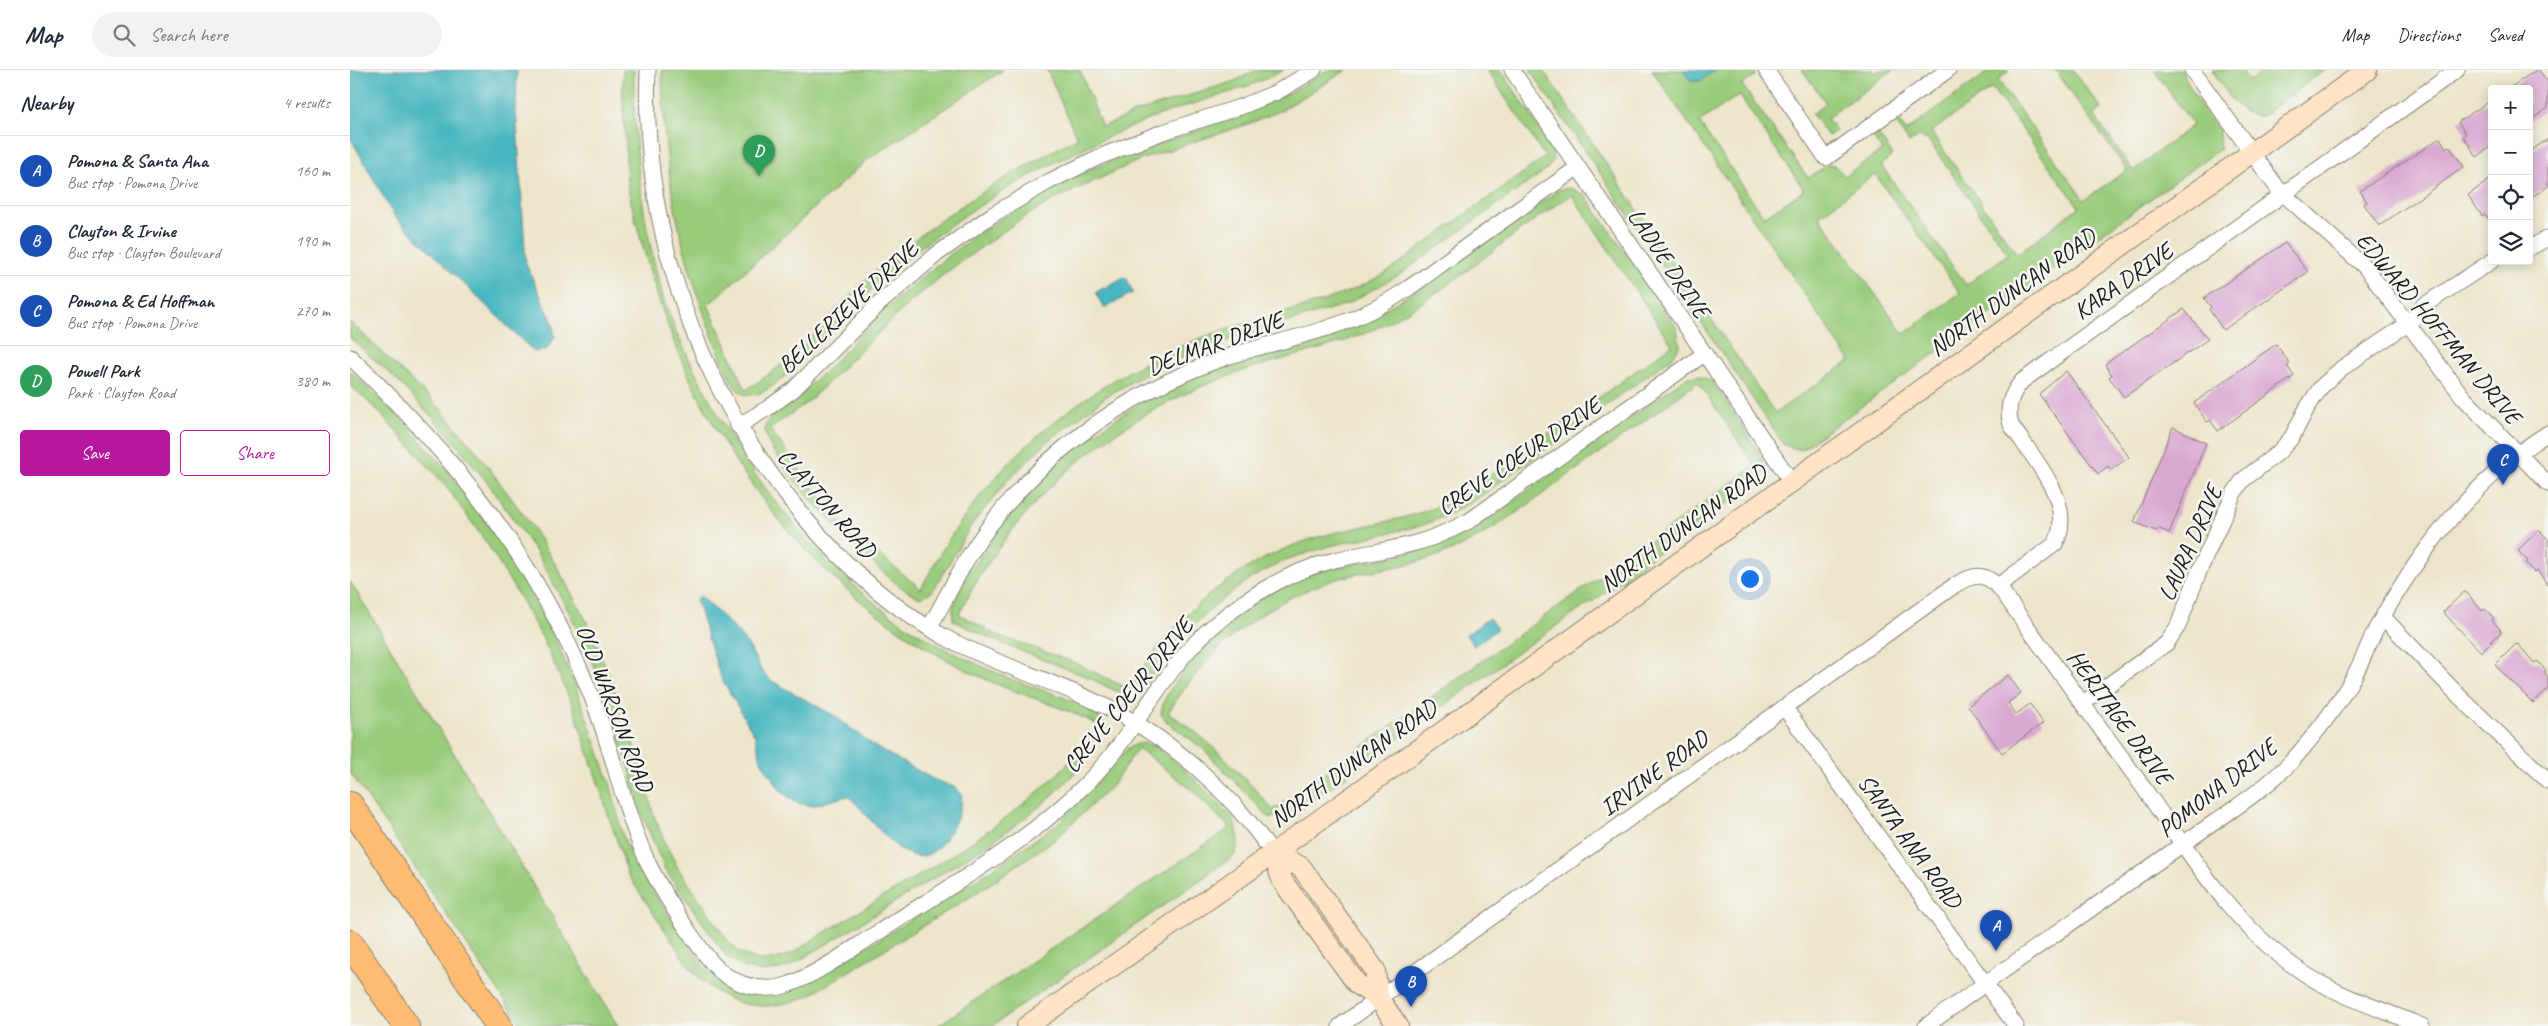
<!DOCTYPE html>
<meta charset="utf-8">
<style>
body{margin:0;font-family:Caveat,sans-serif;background:#f2f2f3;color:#1f2937}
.controls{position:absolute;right:15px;top:15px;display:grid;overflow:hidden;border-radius:5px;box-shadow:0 2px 12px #0003}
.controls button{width:45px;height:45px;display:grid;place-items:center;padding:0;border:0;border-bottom:1px solid #e0e1e3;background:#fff;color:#1f2937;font:25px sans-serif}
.you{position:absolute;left:1399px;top:508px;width:18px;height:18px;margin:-12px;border:4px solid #fff;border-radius:50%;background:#1a73e8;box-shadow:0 0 0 8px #1a73e833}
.badge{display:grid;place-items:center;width:32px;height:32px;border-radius:50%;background:#b5179e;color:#fff;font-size:16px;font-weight:700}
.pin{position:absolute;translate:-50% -41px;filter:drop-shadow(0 1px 2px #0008)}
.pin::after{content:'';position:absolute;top:26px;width:18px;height:15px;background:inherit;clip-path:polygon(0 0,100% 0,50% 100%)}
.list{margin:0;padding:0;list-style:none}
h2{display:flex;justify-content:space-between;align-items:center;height:65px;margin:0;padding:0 20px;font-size:21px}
h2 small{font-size:16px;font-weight:400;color:#747a83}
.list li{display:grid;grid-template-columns:32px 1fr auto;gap:15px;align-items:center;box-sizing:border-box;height:70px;padding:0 20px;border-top:1px solid #e0e1e3}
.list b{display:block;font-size:19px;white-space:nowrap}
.list p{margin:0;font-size:16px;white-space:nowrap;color:#747a83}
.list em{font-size:16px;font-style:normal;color:#747a83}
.actions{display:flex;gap:10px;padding:15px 20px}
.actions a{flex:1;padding:11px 0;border:1px solid #b5179e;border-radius:5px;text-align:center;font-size:18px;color:#b5179e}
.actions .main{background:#b5179e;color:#fff}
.icon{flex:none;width:28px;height:28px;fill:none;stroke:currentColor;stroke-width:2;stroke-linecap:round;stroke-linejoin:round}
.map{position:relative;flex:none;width:2198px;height:956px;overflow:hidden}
header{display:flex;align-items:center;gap:30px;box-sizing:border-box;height:70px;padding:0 25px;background:#fff;border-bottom:1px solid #e0e1e3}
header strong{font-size:24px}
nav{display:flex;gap:28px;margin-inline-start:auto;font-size:18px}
.search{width:350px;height:45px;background:#f2f2f3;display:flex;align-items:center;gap:12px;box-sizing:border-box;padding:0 18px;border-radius:28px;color:#747a83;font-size:19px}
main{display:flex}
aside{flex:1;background:#fff}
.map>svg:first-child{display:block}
</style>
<header>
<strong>Map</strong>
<div class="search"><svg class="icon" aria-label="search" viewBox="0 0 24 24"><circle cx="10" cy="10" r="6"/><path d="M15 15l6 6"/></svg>Search here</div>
<nav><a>Map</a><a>Directions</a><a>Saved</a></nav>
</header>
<main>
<aside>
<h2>Nearby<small>4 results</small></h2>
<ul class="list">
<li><span class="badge" style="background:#1a4fb4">A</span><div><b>Pomona &amp; Santa Ana</b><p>Bus stop · Pomona Drive</p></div><em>160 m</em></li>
<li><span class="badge" style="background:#1a4fb4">B</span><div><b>Clayton &amp; Irvine</b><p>Bus stop · Clayton Boulevard</p></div><em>190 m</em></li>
<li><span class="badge" style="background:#1a4fb4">C</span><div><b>Pomona &amp; Ed Hoffman</b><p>Bus stop · Pomona Drive</p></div><em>270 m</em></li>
<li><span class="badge" style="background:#2e9e5b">D</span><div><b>Powell Park</b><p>Park · Clayton Road</p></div><em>380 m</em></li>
</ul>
<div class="actions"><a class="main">Save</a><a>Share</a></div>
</aside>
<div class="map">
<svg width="2198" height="956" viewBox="0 0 2198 956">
<rect width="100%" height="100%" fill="#f6f6f2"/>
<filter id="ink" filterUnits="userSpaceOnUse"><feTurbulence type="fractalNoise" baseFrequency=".02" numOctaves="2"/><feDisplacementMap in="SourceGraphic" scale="10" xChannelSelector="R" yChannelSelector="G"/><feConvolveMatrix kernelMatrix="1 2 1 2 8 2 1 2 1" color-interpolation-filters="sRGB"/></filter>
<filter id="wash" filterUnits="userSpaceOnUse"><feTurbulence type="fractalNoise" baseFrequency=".0096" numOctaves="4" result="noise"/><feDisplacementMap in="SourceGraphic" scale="20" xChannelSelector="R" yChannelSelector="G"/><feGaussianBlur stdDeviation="1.12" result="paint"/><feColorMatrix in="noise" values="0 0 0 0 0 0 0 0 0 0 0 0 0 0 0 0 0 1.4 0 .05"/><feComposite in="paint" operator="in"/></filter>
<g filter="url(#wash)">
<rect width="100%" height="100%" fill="#ede5ca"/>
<g fill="#9acc7c" stroke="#5b744c" fill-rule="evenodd">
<path d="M273,0H284C283,76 292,156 314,229C322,255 335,281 347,305C401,414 483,519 592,577C613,588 635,598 656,607C685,620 739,629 756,656C722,728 637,775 571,816C527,843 483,871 438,897L415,902L394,898L377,887L362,866L314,798L291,742L278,693L244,595L220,544L186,482L137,412L97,363L45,308L0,268V252L88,336L127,382L182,456L207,497L237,552L261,609L295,709L303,743L316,775L328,798L378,871L391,883L407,890L426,889L443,883C548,812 672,760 750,656C722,641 691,631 661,620C628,607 596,591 567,572C430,485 339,346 297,191C290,167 283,143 278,118C276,106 276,92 276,79C274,53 272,26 273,0Z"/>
<path d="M312,0H653L517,90L358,235L396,320C414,308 431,296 447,281C473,256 495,228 522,204C585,150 653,106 727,68L697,0H730L752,57L787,42L885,11L906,0H934C893,22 848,30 805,47C721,81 639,123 569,179C541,202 514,226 489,252C468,273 449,296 425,314C417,320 405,328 394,324C381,320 372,290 367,278C329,185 313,101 312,0Z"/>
<path d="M977,0H997L930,41L898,54L792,89L701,131L664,154L598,201L558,234L459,331L420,359L478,438L500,461L571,519C633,393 739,306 871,261C921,244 976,235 1023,210C1046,198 1066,180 1087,165C1123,139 1159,113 1195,87L1137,0H1151L1201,76L1203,91L1196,100L1049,205L997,234L850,279L785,310L757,326L698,371L657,411L622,454L583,521L570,528C564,525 557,521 551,517C524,498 413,388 415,359C415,345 461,315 473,303C490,287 504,270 521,253C578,197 659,136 733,103C813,67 904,50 977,0Z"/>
<path d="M1180,0H1193L1425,343L1500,291L1302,0H1333L1341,11H1350L1365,0H1402L1406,5L1392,15L1458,108L1478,95H1484L1495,106L1532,80L1522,66L1526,62L1543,85L1531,95L1616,215L1658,184L1578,70L1569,67L1559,73L1544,50L1547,48L1556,61L1641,0H1660L1648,10L1734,130L1777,100L1705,0H1723L1752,39L1744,45L1783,101L1843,55L1804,0H1831L1852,38L1869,60L1870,79L1451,380L1434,375ZM1642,18L1729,137L1667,184L1581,62ZM1389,25L1454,120L1414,147L1349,52ZM1525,104L1610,223L1554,264L1469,146Z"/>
<path d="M1452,0H1523L1525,3L1530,0H1543L1477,48L1486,61L1478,66L1462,44L1476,33Z"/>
<path d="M1862,0H1892L1899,11L1915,0H1975L1912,46C1889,49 1873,16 1862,0Z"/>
<path d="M1221,118L1236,126L1327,258L1330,275L1323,287L1128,428L1102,443L1074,455L980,476L938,489L900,509L865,535L820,578L795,615L781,626C764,622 751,613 735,606C691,588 645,573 603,550C599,524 625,496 638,476C693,393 775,330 869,297C901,286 935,277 967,267C980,263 995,261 1007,254C1076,219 1137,171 1200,126L1211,119ZM1222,125L1322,275C1276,308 1230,341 1184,374C1158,392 1133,412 1106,427C1064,451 1018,453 972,466C890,488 822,546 779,619L721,591L647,565L609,544C668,427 761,348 884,304C932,287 984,279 1029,257C1099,223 1156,165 1222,125Z"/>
<path d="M0,301L47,345L92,394L113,420L157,482L206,570L225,615L261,716L272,763L279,780L301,818L354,897L377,915L404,924L463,910L643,799L711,751L778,678C785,675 789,672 797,674C818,679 864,729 881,746C889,760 891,771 884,786L642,956H587L880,758L836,715L788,678L762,716L704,770L622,826L460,925C414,946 373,937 340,898L278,805L224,639L193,569L167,523L138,475L95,415L28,341L0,315Z"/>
<path d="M1348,306L1362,311L1409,382L1414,395L1412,409L1292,494L1290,499L1181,573L948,741L920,748L852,678L817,652L811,644C813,624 827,611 838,595C868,556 914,520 961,504C996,492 1033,491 1068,480C1092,474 1113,463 1134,452L1331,311L1338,307ZM1348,312L1405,396L923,740C892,704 859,668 818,643C861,575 923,523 1003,505C1039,497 1075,494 1109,477C1147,459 1182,432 1216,407C1260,376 1304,344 1348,312Z"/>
<path d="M0,511L268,956H172L0,702Z"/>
</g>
<g fill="#47b6c0" stroke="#32696e">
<path d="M0,0H167L166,38L176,194L203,253L205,268L197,279L184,282L44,146L0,67Z"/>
<path d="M1333,0H1365L1350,11H1341Z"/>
<path d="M774,207L777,209L783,223L753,238L746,222Z"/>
<path d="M348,527H352L385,559L399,576L411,600L422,611L485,646L524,676L583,709L607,718L612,726C611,746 603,758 591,774C558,815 521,742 497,726L462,736L446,733L431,721L412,693L405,666L370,606L346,529Z"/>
<path d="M1139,548L1147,559L1124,576L1116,565Z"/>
</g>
<g id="blocks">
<g fill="#d9a8d2">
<path d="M2186,0H2189L2196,10L2198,9V38L2179,51V19H2158Z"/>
<path d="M2142,30V76L2127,87L2113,66L2116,64L2108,52Z"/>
<path d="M2090,68L2096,78L2099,76L2114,97L2029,156L2014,134L2017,132L2010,121Z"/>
<path d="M2198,69V116L2179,129V82Z"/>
<path d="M2142,108V154L2135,144L2132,146L2118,125Z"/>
<path d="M1935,173L1958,202L1873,260L1859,239L1861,237L1854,228Z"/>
<path d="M1834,239L1858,269L1774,327L1759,307L1762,305L1755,294Z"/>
<path d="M1926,274L1940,294L1937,296L1944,306L1868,361L1860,350L1857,352L1844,333Z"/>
<path d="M1716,301L1779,387L1761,400L1758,396L1748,404L1689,324Z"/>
<path d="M1823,357L1856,373L1819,463L1808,458L1806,461L1784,452Z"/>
<path d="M2189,460L2198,469V515L2187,500L2185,502L2176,493L2178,491L2169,482V479Z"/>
<path d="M2114,522L2117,523L2132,541L2135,539L2144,548L2142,550L2150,559L2151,562L2131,582L2093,542Z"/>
<path d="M2166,574L2169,575L2184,593L2187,591L2196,600L2194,602L2198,606V619L2183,633L2145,595Z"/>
<path d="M1658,605L1671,623L1658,633L1666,644L1680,634L1693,653L1652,683L1618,636Z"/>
</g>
</g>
</g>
<g filter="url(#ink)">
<use href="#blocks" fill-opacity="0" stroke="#848073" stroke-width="1"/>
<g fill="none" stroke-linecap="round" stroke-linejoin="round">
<defs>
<g id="street">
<path d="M298,0C291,163 350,321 453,446C494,495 543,540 600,570C647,594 696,609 744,631C816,664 877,718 922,782"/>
<path d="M1162,0L1441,411"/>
<path d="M1416,0L1476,88L1598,0"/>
<path d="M1842,0L1929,120L2015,197L2113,327L2198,414"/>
<path d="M2179,178L2198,168"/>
<path d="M0,287C106,388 183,484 239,620C263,678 273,742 301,799C315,826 349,881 370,901C378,908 389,913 399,916C412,919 428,919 440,914C471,902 504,877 532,860C604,814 679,772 739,711C786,663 812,600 863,556C898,526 940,501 985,490C1009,484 1034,481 1058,475C1080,470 1100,461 1119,451L1354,284"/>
<path d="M388,356L418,338L443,320L531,232L587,184L642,145L700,111L749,87L813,62L893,36L927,22L964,0"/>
<path d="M1648,516L1705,474C1727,434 1682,387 1661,355C1656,337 1661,324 1672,311L2107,0"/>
<path d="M2033,547L2110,627L2198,711"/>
<path d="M579,558C593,534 605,509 619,486C678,391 773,323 877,287C925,271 977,263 1022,240C1052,225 1079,203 1107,183C1147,155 1187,126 1227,98"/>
<path d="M1733,633L1817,573L1828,556L1850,499L1884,423L1893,410L1929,382L1942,367L1957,338L1971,317L1992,298L2059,253L2073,236L2142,191"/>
<path d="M1434,637L1666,956"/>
<path d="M990,956L1605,515C1625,503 1637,502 1652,521C1698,587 1746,652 1793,717C1840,784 1883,856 1952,902C1989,927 2032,939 2072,956"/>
<path d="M1576,956C1660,895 1746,836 1830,776C1866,750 1912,723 1942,691C1965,665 1987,637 2004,606C2013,590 2019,572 2028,555C2069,481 2125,409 2198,363"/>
</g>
<g id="secondary">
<path d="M922,782L933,812L1007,914L1028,928L1048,956"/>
<path d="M922,782L951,797L959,808L1025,900L1028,928"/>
<path d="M677,956L880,814L2017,0"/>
</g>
<g id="highway">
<path d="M0,735L149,956"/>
<path d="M0,873L56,956"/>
</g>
</defs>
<use href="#street" stroke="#848073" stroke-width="17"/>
<use href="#secondary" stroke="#848073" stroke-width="22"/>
<use href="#highway" stroke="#848073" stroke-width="28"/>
<use href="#street" stroke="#fff" stroke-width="15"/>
<use href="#secondary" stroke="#ffe4c6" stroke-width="20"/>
<use href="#highway" stroke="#ffbb71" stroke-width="26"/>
</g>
</g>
<g text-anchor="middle" stroke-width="5" stroke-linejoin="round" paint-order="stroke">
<g font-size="24" fill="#1c1c1c" stroke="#f6f6f2">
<text transform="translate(1319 193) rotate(56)" y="8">LADUE DRIVE</text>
<text transform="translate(1773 211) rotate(-35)" y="8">KARA DRIVE</text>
<text transform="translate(1662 222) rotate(-36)" y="8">NORTH DUNCAN ROAD</text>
<text transform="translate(498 237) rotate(-43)" y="8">BELLERIEVE DRIVE</text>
<text transform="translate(2089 258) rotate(50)" y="8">EDWARD HOFFMAN DRIVE</text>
<text transform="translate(865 273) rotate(-20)" y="8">DELMAR DRIVE</text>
<text transform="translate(1169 386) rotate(-34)" y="8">CREVE COEUR DRIVE</text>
<text transform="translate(477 433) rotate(49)" y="8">CLAYTON ROAD</text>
<text transform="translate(1333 458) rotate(-36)" y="8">NORTH DUNCAN ROAD</text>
<text transform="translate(1840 473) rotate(-66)" y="8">LAURA DRIVE</text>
<text transform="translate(778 625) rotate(-51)" y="8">CREVE COEUR DRIVE</text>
<text transform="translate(265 638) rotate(69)" y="8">OLD WARSON ROAD</text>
<text transform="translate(1770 647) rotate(54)" y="8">HERITAGE DRIVE</text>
<text transform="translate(1003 693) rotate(-36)" y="8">NORTH DUNCAN ROAD</text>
<text transform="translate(1304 703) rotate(-36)" y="8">IRVINE ROAD</text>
<text transform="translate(1867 718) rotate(-38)" y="8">POMONA DRIVE</text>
<text transform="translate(1560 771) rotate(54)" y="8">SANTA ANA ROAD</text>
</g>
</g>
</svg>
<div class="controls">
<button>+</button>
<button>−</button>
<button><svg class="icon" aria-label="locate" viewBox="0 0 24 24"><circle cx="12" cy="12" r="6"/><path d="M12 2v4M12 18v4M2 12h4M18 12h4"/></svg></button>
<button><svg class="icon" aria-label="layers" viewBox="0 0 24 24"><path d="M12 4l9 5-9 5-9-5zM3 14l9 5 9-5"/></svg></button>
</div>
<div class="you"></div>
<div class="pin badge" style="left:1646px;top:881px;background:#1a4fb4">A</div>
<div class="pin badge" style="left:1061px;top:937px;background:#1a4fb4">B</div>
<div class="pin badge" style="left:2153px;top:415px;background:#1a4fb4">C</div>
<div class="pin badge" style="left:409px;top:106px;background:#2e9e5b">D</div>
</div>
</main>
